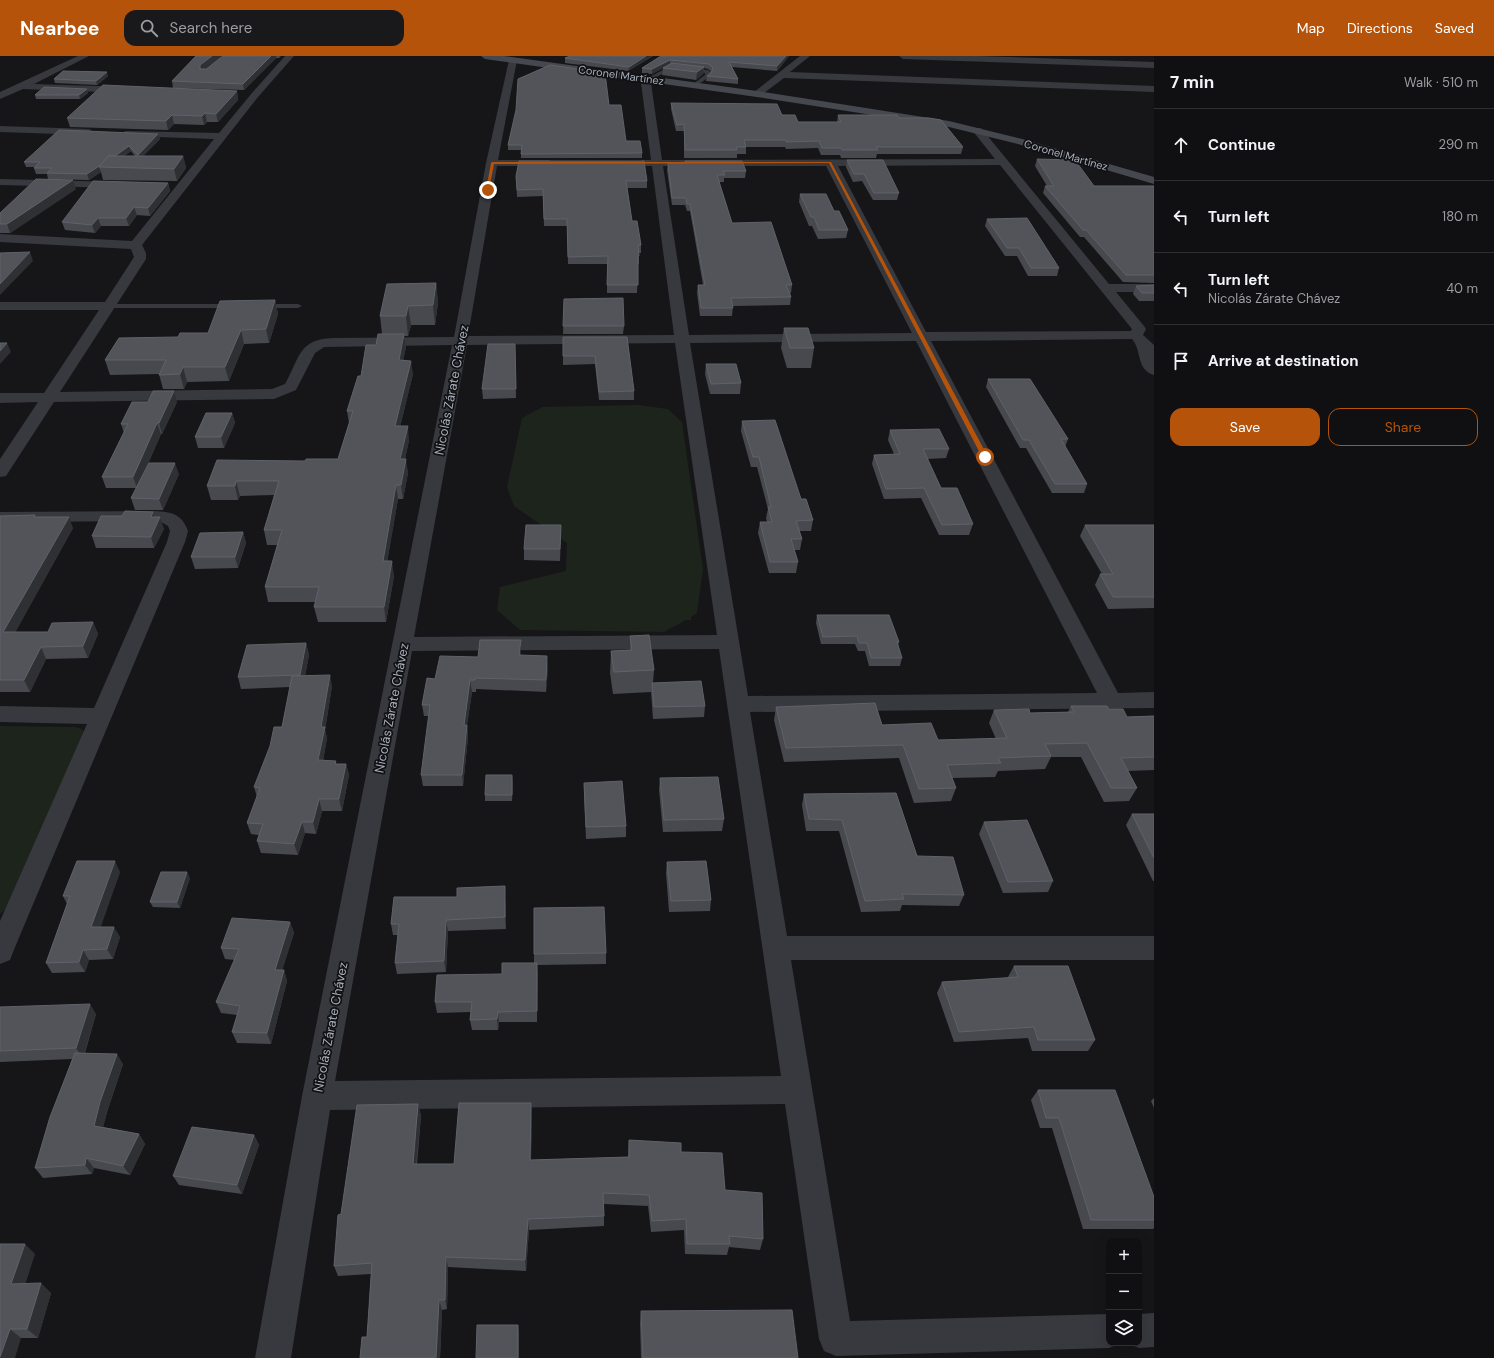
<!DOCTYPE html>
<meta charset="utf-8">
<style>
body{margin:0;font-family:"DM Sans",sans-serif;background:#19191c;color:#f1f3f6}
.controls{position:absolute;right:12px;bottom:12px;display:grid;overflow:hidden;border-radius:8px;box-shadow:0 4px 16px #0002}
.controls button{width:36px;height:36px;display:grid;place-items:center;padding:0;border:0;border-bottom:1px solid #303033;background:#101013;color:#f1f3f6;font:20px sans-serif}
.stop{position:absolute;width:12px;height:12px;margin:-9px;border:3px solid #b45309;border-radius:50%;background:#fff}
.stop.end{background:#b45309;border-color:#fff;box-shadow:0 1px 4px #0008}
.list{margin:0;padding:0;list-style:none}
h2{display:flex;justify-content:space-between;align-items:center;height:52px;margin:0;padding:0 16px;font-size:17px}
h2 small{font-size:13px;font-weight:400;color:#9c9da0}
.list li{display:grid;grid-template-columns:26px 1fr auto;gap:12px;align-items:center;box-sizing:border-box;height:72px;padding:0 16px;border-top:1px solid #303033}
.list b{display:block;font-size:15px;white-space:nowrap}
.list p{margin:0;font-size:13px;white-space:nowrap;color:#9c9da0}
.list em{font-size:13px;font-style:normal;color:#9c9da0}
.actions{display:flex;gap:8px;padding:12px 16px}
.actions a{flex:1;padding:9px 0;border:1px solid #b45309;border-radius:12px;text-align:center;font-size:14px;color:#b45309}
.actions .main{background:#b45309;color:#fff}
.icon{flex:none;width:22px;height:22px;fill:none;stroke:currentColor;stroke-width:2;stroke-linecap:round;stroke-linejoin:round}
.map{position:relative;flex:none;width:1154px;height:1302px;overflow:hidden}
header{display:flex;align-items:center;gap:24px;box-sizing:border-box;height:56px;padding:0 20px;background:#b45309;color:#fff}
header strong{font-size:19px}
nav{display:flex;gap:22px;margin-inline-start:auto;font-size:14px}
.search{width:280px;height:36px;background:#19191c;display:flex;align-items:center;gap:10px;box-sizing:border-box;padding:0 14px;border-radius:12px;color:#9c9da0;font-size:15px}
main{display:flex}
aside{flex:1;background:#101013}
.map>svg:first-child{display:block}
</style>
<header>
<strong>Nearbee</strong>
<div class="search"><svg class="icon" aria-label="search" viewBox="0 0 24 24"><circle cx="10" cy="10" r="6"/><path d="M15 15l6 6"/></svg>Search here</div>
<nav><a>Map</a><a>Directions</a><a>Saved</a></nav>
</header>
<main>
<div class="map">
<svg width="1154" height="1302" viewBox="0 0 1154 1302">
<rect width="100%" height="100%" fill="#161619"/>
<g fill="#1c241c">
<path d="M638,349L668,353L682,366L703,513L697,557L691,561V564H686L664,576L520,574L497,554L500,531L566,515L567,487L514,450L507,431L522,362L542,351Z"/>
<path d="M0,670L75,671L82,673L84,677L9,851L0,858Z"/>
</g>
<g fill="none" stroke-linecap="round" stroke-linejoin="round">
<g fill="#37393e" fill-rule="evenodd">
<path d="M670,10L708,14L711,16L709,21L695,31L693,30V28L705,19V17L671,13L651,24L646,23Z"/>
<path d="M107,248H235L239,250L235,252H110L106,250Z"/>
<path d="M258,248H298L302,250L298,252H258Z"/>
</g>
<g fill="#37393e" fill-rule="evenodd">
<path d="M78,0H89L34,28L128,31L133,34L128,37L23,33L0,43V36Z"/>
<path d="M285,0H294L258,41L142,189L146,197V203L60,336L272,333L285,328C300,302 298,283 333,282L454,281L486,107L509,4L513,1L517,4L498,104H549L555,107L549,110H497L468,280L674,279L652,110H643L637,107L643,104H651L641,27L646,21L649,20L654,23L651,27L662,104L995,103L972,74L973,72H981L1109,228H1154V236H1116L1144,270L1146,273L1143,279L1154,289V319C1136,314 1142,294 1132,283L931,285L1118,637L1154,636V652L750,656L787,880H1154V904H791L850,1265L1109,1258V1287H1121L1109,1292L836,1300L824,1295L819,1283L785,1048L330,1054L291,1302H255L302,1040L452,289L324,291L315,297L296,334L274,343L54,346L6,420L0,421V403L38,346L0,347V337H44L99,254H0V246H105L134,201L131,193L0,186V178L132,185L214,83L129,80L125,79L124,77L125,75L219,77L252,37ZM1000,109L1132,273L1131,275L926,276L838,110ZM663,110H826L912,277L689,279ZM916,285L1097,637L748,640L690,287ZM675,287L717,579L414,581L467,289ZM719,593L781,1020L335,1025L412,595Z"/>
<path d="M800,0H810L790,16L1154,30V36L784,22L760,40H754L752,38L754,36Z"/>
<path d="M899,0H978L1154,6V12L903,3Z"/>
<path d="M0,70L89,73L94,76L89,79L0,76Z"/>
<path d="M0,123L120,126L124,127L126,129L124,131L120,132L0,129Z"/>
<path d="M155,455C172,456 182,458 188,475L185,486L13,896L10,904L0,908V865L87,668L0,666V650L94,652L167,486L170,475L168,470L161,466L155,465L0,466V456Z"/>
<path d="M1154,1257V1291L1139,1292L1127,1287H1139V1258Z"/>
</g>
<path fill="#45484e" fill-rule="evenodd" d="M481,0H504L757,35L949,65L1026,84L1154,121V128L1018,88L949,71L757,41L485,3Z"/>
</g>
<g fill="#47494e" fill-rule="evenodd">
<path d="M222,0L204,13H206L223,0H281L279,2H276L244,34L173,32L172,25Z"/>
<path d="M570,0H653L628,15L565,7V2Z"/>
<path d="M661,0H789L777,15L732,11L738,23V28L706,25L707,20L711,15L708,13L704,12L703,18L696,24L662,19L663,12L652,18L642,17V12Z"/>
<path d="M108,20L97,29L55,27L54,23Z"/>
<path d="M87,33L88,37L80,43H36L35,39Z"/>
<path d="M237,35L238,44L218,66H207L204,69L174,68L168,74L70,71L67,62Z"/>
<path d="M671,47L782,59L798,66H837L838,59L899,62L963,91L961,98H877L876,102H841L840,99H821L818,92L786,93L785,91H746V98H737V102H684V75H676L671,53Z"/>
<path d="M609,49L626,85L642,97V102H521V94H508V89L516,54Z"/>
<path d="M158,78L160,83L143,100H183L186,112L177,125L103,124L101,116L89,124L48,123L47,118H36L34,112L35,111H26L24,106ZM131,95L135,100H124Z"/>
<path d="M1037,103L1094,130H1154V227L1123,226L1084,181H1080L1043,137L1045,130H1047L1035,110Z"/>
<path d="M847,104L899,137L897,144H873L862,125L853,126L846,111Z"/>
<path d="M668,107L746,115L745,122H724V126H719L732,167L792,229L791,237H790L791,241L790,249L733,250L732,260H700L697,237L698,229H703L690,155H687L685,149H672L667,114Z"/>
<path d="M516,120L647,125V132H627L632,165L641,189V197H639V208H638L637,237H607V208H568L567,170H544L543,140L517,141Z"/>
<path d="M168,127L170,135L150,160L137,159L129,170H101L95,177L65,174L62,166Z"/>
<path d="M76,133L10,177H0V157Z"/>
<path d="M800,138L834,155L848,174L846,182L818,183L812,170H809L799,146Z"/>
<path d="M987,163L1059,212L1057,220H1028L1017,200H1005L985,170Z"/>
<path d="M436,227L438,247L435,269H411L408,280H404L406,291L403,304L413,318L400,370L409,384L405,403L408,417L403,443H398L387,505L394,520L386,566H318L314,551L316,546H268L265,531L277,489H267L264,474L274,439L240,440L238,444H211L207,430L305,405L338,403L349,367L347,355L361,320L376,289L382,278L380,260Z"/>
<path d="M1154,229V245H1139L1133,238L1136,230Z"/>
<path d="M564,243L624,270L623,278H563Z"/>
<path d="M275,244L278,258L269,287L244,288L229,325L187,326L184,333H163L159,318L110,319L105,304L178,281L208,277Z"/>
<path d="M784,272L814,292L811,312H787L781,292Z"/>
<path d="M563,281H627L634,335V344H599L595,308L563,309Z"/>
<path d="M515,288L516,342L483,343L482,333Z"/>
<path d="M706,308L741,327L740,338H710L705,318Z"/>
<path d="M988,323L1068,383L1065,391L1087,428L1084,437H1052L1026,392H1020L986,331Z"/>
<path d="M177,346L162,378H161L140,426L179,418L163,454H135L131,442L137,432H106L102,421L124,377L121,368Z"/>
<path d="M232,357L235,367L224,392H198L195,381Z"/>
<path d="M742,365L801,443L813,464L811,475H799L802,483L800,494H794L798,506L796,517H769L758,477L760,466H767L766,462L768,453L757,411H751L741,375Z"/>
<path d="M890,374L949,393L946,402L927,403L941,432L973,468L969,479H939L921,442L884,443L872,408L874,399L894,398L888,384Z"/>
<path d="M153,456L155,461L164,473L154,492H96L92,480L122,460Z"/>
<path d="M0,460L35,461L73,472L15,576H48L93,566L98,578L88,602L46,603L30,636H0Z"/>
<path d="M561,469L560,505L524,504V493Z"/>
<path d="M1085,469H1154V552L1108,553L1095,529L1100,518H1102L1080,480Z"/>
<path d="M243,476L246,487L238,512L195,513L191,501Z"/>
<path d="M817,559L899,586L898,589L902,602L900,610H869L865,595H858L855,588H821L816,567Z"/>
<path d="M630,580L654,614L653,627L705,650L704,661L653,663L651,636L613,638L610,617L611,595L630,594Z"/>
<path d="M306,587L309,599L305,620L332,630L325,674L327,682L323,705L337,708H346L349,719L342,755H322L316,778L305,777L298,799L261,797L257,785L259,779L251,778L247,767L257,741L254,731L282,671L290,631L241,633L238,621Z"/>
<path d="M521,596V599L548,611L546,636L476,633V636H472L467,669L468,681L463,730H423L421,719L429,660H424L422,649L478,601Z"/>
<path d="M1071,650L1109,653L1127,661L1154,660V714L1128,715L1137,732L1129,745L1104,746L1081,701H1051L1045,713L998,715L995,721L952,722L956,732L951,745L914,747L899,702L784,706L774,664L776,651L882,669L938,684L996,683L989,667L994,654L1030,657L1068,656Z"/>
<path d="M660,722L724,763L722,775L663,776L659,734Z"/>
<path d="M513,725L512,745H485V739Z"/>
<path d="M584,727L626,770V781L586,783L584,738Z"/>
<path d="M804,738L917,800L964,839L959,850L902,849L900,855L861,856L839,775H806L802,749Z"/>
<path d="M1132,758H1154V825H1153L1126,769Z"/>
<path d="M984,766L1053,825L1048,836L1003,837L979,778Z"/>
<path d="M667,806L711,844L710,855L669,856L666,817Z"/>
<path d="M120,816L100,871L120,881L113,903L89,904L85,916L52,917L46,907L67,848L63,840Z"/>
<path d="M190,822L180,852L153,851L150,846Z"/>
<path d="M505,830V841L506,873L448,875L446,916L397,918L395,907L398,879H393L391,868L457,841Z"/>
<path d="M290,866L294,877L282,914H284L287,925L271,988L237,987L232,976L237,959L221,957L216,946L235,904L225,903L221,892Z"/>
<path d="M606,897V908L537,909V966H499L498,974H472L470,964L471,956L437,957L435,946L502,918L534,907V898Z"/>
<path d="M1014,910L1095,984L1088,995H1032L1028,982L954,986L937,937L942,926L1009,922L1008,921Z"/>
<path d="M0,951L96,958L85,997L123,1008L107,1056L103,1071L139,1078L145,1088L130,1119L94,1112L92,1118L43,1122L35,1112L72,1003L0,1006Z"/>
<path d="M1038,1034L1154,1141V1172L1153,1173H1083L1052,1072H1040L1031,1044Z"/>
<path d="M1154,1042V1052L1151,1045Z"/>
<path d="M531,1047L532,1059L531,1104L628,1101L629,1084L681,1096L725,1134L763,1183L760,1194L729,1191L727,1199L685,1198L684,1174L651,1176L648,1150L604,1148V1170L529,1174L526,1215L448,1211L447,1253L442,1254L440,1302H360L367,1281L371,1218L338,1220L334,1210L341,1158L418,1048L421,1060L417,1108H454Z"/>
<path d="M254,1079L259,1089L242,1138L179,1129L173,1120Z"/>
<path d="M35,1198L25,1227L51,1237L38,1282H21L0,1302Z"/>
<path d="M641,1255L798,1302H641L640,1267Z"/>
</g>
<g fill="#2f3034">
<path d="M212,0H222L201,15L200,13V9Z"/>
<path d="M271,0H276V2L244,34L243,28Z"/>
<path d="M646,0H653L628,15L629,11Z"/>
<path d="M786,0H789L777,15V10Z"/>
<path d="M670,4V9L663,12L652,18V13Z"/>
<path d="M704,11L703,18L696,24L697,16Z"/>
<path d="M107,16L108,20L97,29L96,25Z"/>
<path d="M87,33L88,37L80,43L79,39Z"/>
<path d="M237,35L238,44L218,66L216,58Z"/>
<path d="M205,57L207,66L204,69L202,60Z"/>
<path d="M172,59L174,68L168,74L166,65Z"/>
<path d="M158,78L160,83L139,104L138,99Z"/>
<path d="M129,90L131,95L107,111H99L101,116L89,124L87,118Z"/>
<path d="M183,100L186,112L177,125L174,113Z"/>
<path d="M73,124L76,133L10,177L7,168Z"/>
<path d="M168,127L170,135L150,160L148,152Z"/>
<path d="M134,151L137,159L129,170L126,162Z"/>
<path d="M98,162L101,170L95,177L92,169Z"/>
<path d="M30,196L33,205L0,239V228Z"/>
<path d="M436,227L438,247L435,269L433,249Z"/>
<path d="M275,244L278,258L269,287L266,273Z"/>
<path d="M408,250L411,269L408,280L406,260Z"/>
<path d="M241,274L244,288L229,325L225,311Z"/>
<path d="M404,278L406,291L401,317L399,304Z"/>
<path d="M7,287L11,296L0,308V295Z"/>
<path d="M411,305L413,318L397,384L395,370Z"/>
<path d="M183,311L187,326L184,333L180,318Z"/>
<path d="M174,335L177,346L162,378L159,367Z"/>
<path d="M232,357L235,367L224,392L221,381Z"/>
<path d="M157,367L161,378L137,432L133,421Z"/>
<path d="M408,370L409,384L402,417L400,403Z"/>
<path d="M406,403L408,417L403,443L401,429Z"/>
<path d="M175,407L179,418L163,454L159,443Z"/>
<path d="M236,425L240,440L238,444L235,430Z"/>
<path d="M396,429L398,443L385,520L383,505Z"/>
<path d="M153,456L157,467L151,461Z"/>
<path d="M69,461L73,472L9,588L3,576Z"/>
<path d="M160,461L164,473L154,492L151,481Z"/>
<path d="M561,469V481L560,505V493Z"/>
<path d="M243,476L246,487L238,512L235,501Z"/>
<path d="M392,505L394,520L386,566L384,551Z"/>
<path d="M93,566L98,578L88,602L83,590Z"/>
<path d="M521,584V596L520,611L519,599Z"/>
<path d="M306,587L309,599L303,631L300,619Z"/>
<path d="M41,591L46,603L30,636L24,624Z"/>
<path d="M547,600L548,611L546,636V624Z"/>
<path d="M330,619L332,630L325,674L327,682L321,716L318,704L321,671Z"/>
<path d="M470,624L472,636L465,681L464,669Z"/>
<path d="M467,669L468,681L463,730L462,719Z"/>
<path d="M346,708L349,719L342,755L339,743Z"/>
<path d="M512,719L513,725L512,745Z"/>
<path d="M319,743L322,755L316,778L313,766Z"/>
<path d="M302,766L305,777L298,799L294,788Z"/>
<path d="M115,805L120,816L97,882L91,871Z"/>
<path d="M187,816L190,822L180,852L177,846Z"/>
<path d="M505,830V841L506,873L505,861Z"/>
<path d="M446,864L448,875L446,916L444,905Z"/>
<path d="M290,866L294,877L279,925L275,914Z"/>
<path d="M114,871L120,881L113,903L107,893Z"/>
<path d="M83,894L89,904L85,916L79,906Z"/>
<path d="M537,907L538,918L537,966Z"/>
<path d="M284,914L287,925L271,988L267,977Z"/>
<path d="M90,948L96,958L83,1002L76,992Z"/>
<path d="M498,956L499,966L498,974L497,963Z"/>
<path d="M117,998L123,1008L107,1056L101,1080L94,1070L100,1046Z"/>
<path d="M531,1047L532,1059L530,1116V1104Z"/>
<path d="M418,1048L421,1060L415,1119L413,1108Z"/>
<path d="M139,1078L145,1088L130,1119L123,1110Z"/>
<path d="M254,1079L259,1089L242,1138L237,1129Z"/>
<path d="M86,1102L94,1112L92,1118L85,1109Z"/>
<path d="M528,1163L529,1174L526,1215L525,1204Z"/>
<path d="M25,1188L35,1198L22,1238L11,1228Z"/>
<path d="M446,1201L448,1211L447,1253L445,1244Z"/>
<path d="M41,1227L51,1237L38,1282L27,1273Z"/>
<path d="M439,1244L442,1254L440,1302H436Z"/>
<path d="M518,1269L519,1276V1302H518Z"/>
<path d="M10,1273L21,1282L15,1302H0Z"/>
</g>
<g fill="#52545a" stroke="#5f6269">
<path d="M196,0H212L200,9V13H206L223,0H271L243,28L172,25Z"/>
<path d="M570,0H646L629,11L565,2Z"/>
<path d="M661,0H786L777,10L729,6L738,23L707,20L711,17L713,12L709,8L670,4L652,13L642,12Z"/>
<path d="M672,7L704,11L697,16L663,12Z"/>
<path d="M550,9L605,17L609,49H621L626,85H640L642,97L521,98L522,89H508L516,54L518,23Z"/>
<path d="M63,15L107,16L96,25L54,23Z"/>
<path d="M103,29L237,35L216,58L205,57L202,60L172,59L166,65L67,62Z"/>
<path d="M44,31L87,33L79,39H35Z"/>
<path d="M671,47L777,48L782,59H795L798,66H841L838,59H897L899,62H929L941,64L963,91H876L878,94H842L841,92H822L819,85L786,86V84H744L746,91H736L737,94H685L684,68L677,69Z"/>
<path d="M59,74L158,78L138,99L129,90L115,100H108L101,109L87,118L47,117L52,112H34L40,106H24Z"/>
<path d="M108,100H183L174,113L99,111Z"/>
<path d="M1037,103L1075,104L1094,130H1154V219H1126L1086,174H1083L1045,130H1054Z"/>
<path d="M847,104H883L899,137H874L864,118H854Z"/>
<path d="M519,105H644L647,125H626L632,165H637L641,189H638L639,200H638V229H607L608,200L568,201L567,163H544L543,133L517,134L516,120Z"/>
<path d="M685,105H742L746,115H723L725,119H717L732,167L771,166L792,229H786L791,241L731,242L733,252H701L698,229H705L690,148H687L686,142H672L668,107H685Z"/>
<path d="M36,123L73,124L7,168H0V157Z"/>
<path d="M93,125L168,127L148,152L134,151L126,162H98L92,169L62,166Z"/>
<path d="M800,138H826L834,155H839L848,174H819L814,161H811Z"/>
<path d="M1027,162L1059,212H1031L1019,192H1007L987,163Z"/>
<path d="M30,196L0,228V197Z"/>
<path d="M436,227L433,249L408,250L406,260H380L387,228Z"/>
<path d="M1154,229V237H1142L1136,230Z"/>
<path d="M623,242L624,270H563L564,243Z"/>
<path d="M275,244L266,273L241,274L225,311H183L180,318L159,319L166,304H105L119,282L178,281L180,277H208L220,245Z"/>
<path d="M784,272H808L814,292H790Z"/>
<path d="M378,278H404L399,304L411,305L395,370H408L400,403H406L401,429H396L383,505H392L384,551H314L319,531H265L282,474H264L279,425H236L235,430H207L217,404L305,405L306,403H338L353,355H347L358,320H361L366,289H376Z"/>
<path d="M563,281H627L634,335L599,336L595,300H563Z"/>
<path d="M0,287H7L0,295Z"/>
<path d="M488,288H515L516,333H482Z"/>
<path d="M706,308H736L741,327L711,328Z"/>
<path d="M988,323H1030L1068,383H1061L1087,428H1055L1029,384H1023Z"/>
<path d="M153,335H174L159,367H157L133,421H102L128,368H121L132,346H148Z"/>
<path d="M206,357H232L221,381H195Z"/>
<path d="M775,364L801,443H806L813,464L796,465L802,483H791L798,506H770L760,466H772L768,451H771L759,401H753L742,365Z"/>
<path d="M939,373L949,393H923L941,432H957L973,468L942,469L924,432L886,433L874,399L900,398L890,374Z"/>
<path d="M149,407H175L159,443L131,442Z"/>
<path d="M125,455L153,456L151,461H160L151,481L92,480L101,460H122Z"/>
<path d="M35,459L34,461H69L3,576H48L52,567L93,566L83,590L41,591L24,624H0V460Z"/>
<path d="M526,469H561L560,493H524Z"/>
<path d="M1085,469H1154V541H1113L1100,518H1113Z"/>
<path d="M243,476L235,501H191L200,477Z"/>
<path d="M817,559H889L899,586H897L902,602H871L867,587H859L857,580L823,581Z"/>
<path d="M649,579L654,614L614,616L611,595L632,594L630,580Z"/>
<path d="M480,584H521L519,599L547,600L546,624L475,622V624H470L464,669H467L462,719H421L430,649H422L427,622L435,623L440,600L478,601Z"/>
<path d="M306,587L300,619L238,621L247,589Z"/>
<path d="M330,619L321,671H325L318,704L336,705L335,708H346L339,743H319L313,766H302L294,788L257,785L263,768L247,767L260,732L254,731L270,690L274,671H282L292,620Z"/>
<path d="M701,625L705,650L654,651L652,627Z"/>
<path d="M875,647L882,669L931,667L938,684L1007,682L994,654L1029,653L1030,657L1074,656L1071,650H1107L1109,653H1123L1127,661L1154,660V701L1121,702L1137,732H1111L1087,687L1045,688L1051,700L998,702L1001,707L947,709L956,732L919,733L903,689L786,692L776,651Z"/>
<path d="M486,719H512V739H485Z"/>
<path d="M718,721L724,763L664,764L660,722Z"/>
<path d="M622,725L626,770L586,771L584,727Z"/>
<path d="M896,737L917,800L953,801L964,839L902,838L904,843L865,845L842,764L809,763L804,738Z"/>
<path d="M1132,758H1154V802Z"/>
<path d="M1027,764L1053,825L1008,826L984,766Z"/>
<path d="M77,805H115L91,871H114L107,893L83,894L79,906L46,907L70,840H63Z"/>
<path d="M706,805L711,844L671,845L667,806Z"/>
<path d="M161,816H187L177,846H150Z"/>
<path d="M505,830V861L446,864L444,905L395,907L399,868H391L394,841H457V832Z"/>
<path d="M604,851L606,897L534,898V852Z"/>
<path d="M232,862L290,866L275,914H284L267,977L232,976L240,950L216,946L239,893L221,892Z"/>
<path d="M502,907H537V955L498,956L497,963L470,964L472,946H435L437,919L502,918Z"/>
<path d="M1014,910H1068L1095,984H1038L1034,971L959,976L942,926L1018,921Z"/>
<path d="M90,948L76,992L0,995V951Z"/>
<path d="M75,997L117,998L100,1046L94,1070L139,1078L123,1110L86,1102L85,1109L35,1112L50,1061Z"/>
<path d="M1038,1034H1115L1154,1141V1164H1091L1059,1062H1046Z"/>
<path d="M459,1047H531L530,1104L629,1101V1084L681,1087V1096L722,1097L725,1134L762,1137L763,1183L729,1180L730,1188H687L686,1163L652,1165L649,1139L603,1137L604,1160L528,1163L525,1204L446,1201L445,1244H439L436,1302H360L362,1281H367L372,1207L334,1210L338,1159L341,1158L357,1049L418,1048L413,1108H454Z"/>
<path d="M192,1071L254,1079L237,1129L173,1120Z"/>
<path d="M0,1188H25L11,1228L41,1227L27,1273H10L0,1301Z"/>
<path d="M792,1254L798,1302H643L641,1255Z"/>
<path d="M477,1269H518V1302H476Z"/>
</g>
<path fill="#b45309" d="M492,106H831L988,401L985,402L982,401L829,107L494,108L489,134L488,135L486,134L491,107Z"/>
<g text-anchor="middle" stroke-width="3.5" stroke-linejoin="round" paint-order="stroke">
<g font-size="11" fill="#a7aeba" stroke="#111114">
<text transform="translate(621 19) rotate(8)" y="4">Coronel Martínez</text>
<text transform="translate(1066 99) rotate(16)" y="4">Coronel Martínez</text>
</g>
<g font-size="13" fill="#a7aeba" stroke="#111114">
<text transform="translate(451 334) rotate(-79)" y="5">Nicolás Zárate Chávez</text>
<text transform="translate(391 652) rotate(-79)" y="5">Nicolás Zárate Chávez</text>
<text transform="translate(330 971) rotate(-79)" y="5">Nicolás Zárate Chávez</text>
</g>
</g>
</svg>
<div class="controls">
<button>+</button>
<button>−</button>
<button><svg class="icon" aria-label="layers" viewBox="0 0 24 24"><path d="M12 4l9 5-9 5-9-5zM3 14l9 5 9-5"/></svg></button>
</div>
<div class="stop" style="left:985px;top:401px"></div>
<div class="stop end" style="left:488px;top:134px"></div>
</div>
<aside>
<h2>7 min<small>Walk · 510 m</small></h2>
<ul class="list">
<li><svg class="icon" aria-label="ahead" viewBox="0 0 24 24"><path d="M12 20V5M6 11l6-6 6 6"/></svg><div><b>Continue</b></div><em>290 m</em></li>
<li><svg class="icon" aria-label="left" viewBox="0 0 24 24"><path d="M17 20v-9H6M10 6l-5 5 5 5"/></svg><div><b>Turn left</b></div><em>180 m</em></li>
<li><svg class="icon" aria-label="left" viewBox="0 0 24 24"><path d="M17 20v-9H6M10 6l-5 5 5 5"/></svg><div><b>Turn left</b><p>Nicolás Zárate Chávez</p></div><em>40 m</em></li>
<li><svg class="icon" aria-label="arrive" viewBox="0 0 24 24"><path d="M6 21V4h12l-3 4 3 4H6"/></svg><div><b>Arrive at destination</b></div></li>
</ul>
<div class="actions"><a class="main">Save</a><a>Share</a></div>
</aside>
</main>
